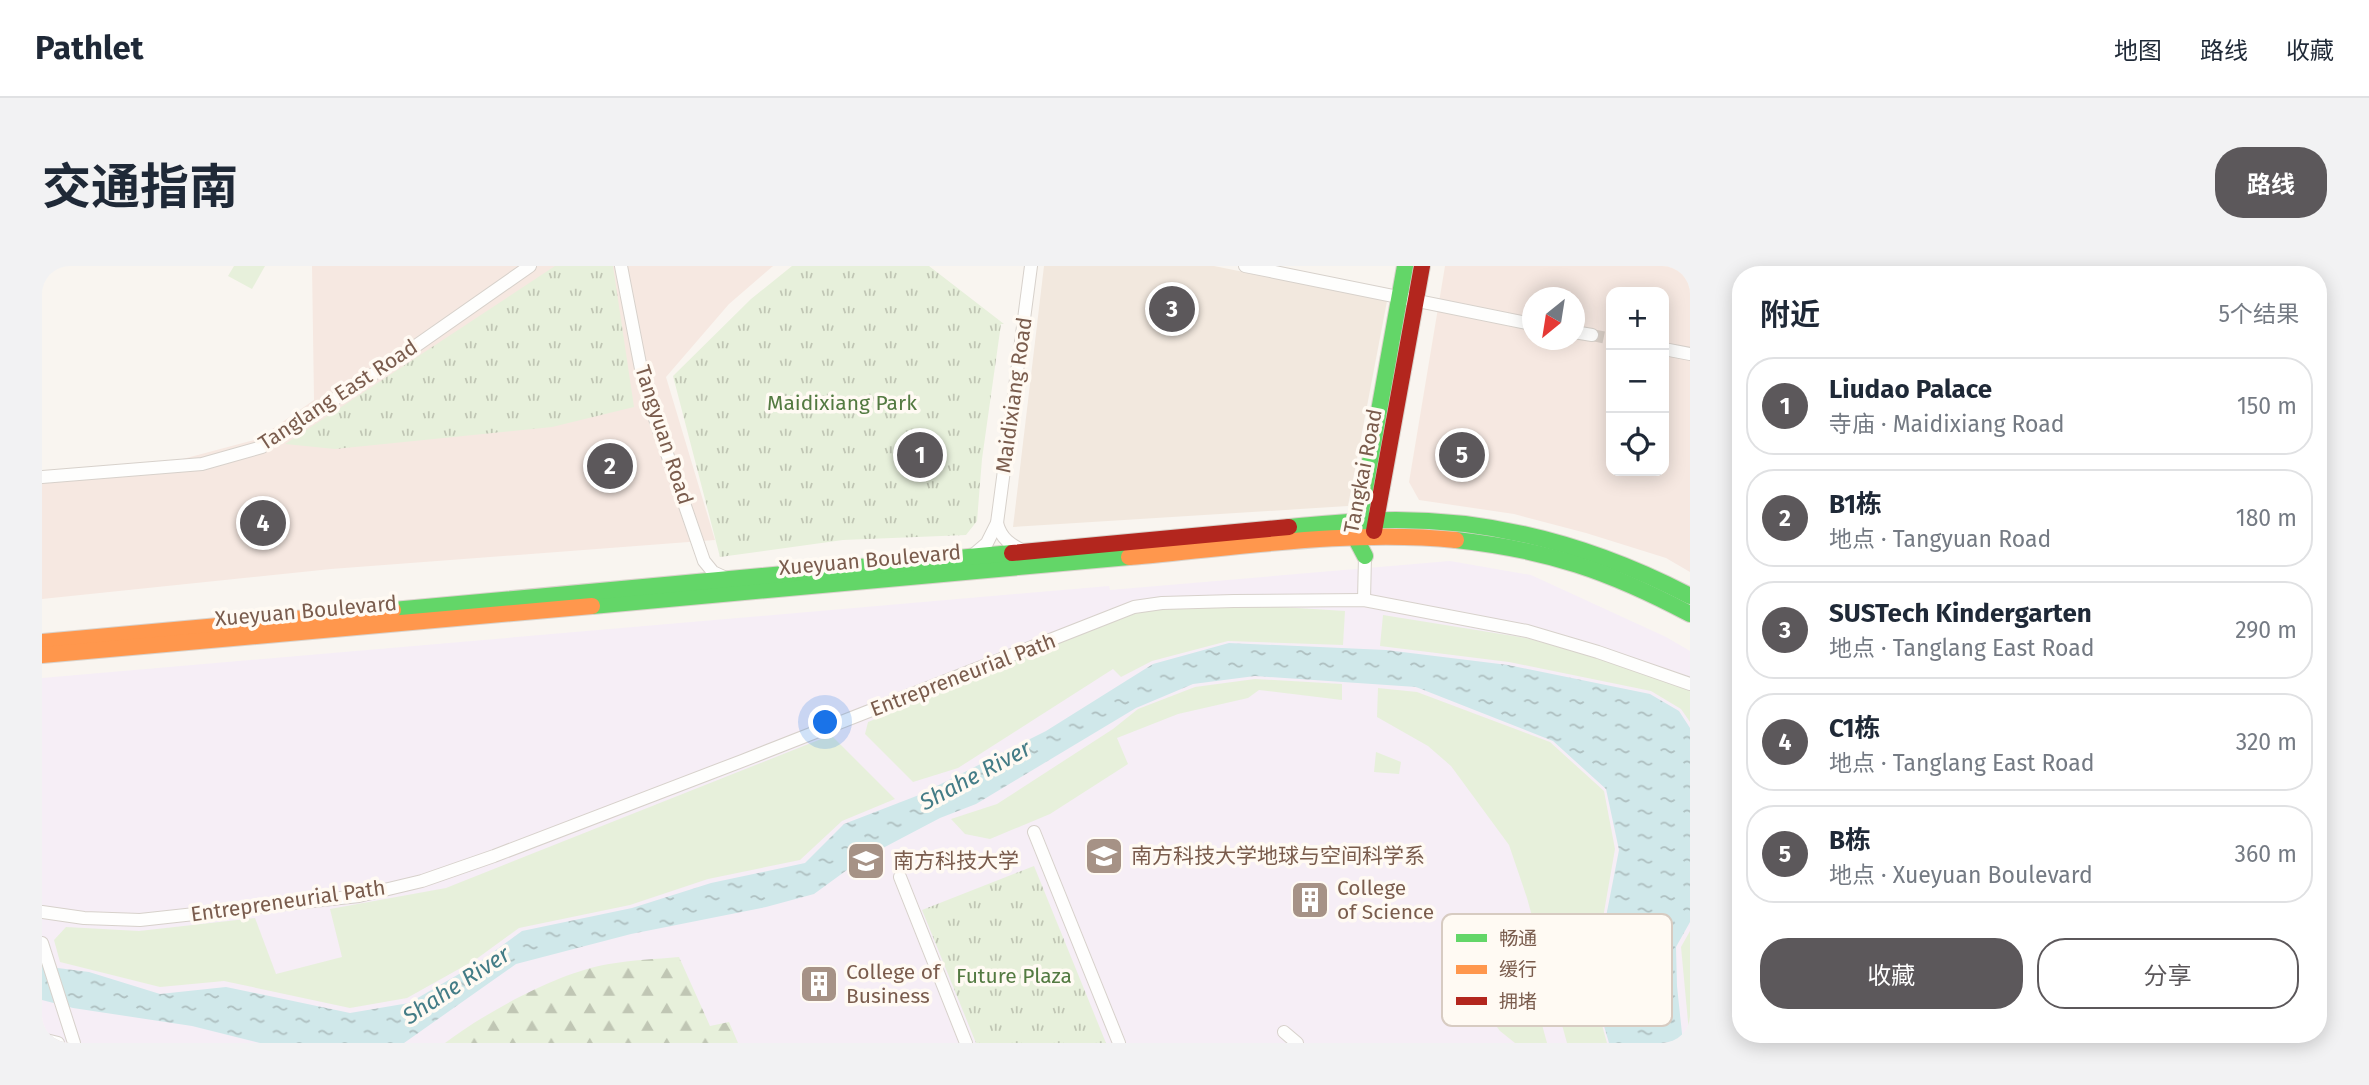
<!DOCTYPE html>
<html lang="zh">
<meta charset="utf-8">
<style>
body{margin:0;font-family:"Fira Sans","Noto Sans SC",sans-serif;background:#f2f2f3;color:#1f2937}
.controls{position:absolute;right:21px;top:21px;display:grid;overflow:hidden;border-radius:14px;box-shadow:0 4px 18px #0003}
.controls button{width:63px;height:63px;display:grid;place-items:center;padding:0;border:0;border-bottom:2px solid #e0e1e3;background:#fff;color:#1f2937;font:35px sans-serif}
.compass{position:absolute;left:1480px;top:21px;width:63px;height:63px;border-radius:50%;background:#fff;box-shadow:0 4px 18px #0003;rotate:210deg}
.you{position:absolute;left:784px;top:457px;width:24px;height:24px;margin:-18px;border:5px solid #fff;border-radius:50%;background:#1a73e8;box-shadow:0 0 0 10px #1a73e833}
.badge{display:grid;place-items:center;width:46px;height:46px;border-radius:50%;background:#5c585b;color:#fff;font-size:23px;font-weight:700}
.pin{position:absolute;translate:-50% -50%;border:4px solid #fff;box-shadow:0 2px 7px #0006}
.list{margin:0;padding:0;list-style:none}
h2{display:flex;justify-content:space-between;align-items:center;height:91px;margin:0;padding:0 28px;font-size:30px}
h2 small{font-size:23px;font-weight:400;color:#747a83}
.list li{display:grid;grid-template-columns:46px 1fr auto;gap:21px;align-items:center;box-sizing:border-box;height:98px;margin:0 14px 14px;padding:0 14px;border:2px solid #e0e1e3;border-radius:28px}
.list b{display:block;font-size:26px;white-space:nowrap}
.list p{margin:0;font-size:23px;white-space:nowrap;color:#747a83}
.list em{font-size:23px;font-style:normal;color:#747a83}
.actions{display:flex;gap:14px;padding:21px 28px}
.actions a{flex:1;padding:16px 0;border:2px solid #5c585b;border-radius:28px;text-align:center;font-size:24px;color:#5c585b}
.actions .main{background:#5c585b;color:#fff}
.icon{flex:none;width:38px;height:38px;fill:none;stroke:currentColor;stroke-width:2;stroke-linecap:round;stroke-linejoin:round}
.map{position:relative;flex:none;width:1648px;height:777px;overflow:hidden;border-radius:28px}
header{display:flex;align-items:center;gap:42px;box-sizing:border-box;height:98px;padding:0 35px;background:#fff;border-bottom:2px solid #e0e1e3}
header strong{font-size:33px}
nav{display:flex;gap:38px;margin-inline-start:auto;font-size:24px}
.intro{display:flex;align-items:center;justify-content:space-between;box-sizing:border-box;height:168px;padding:0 42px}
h1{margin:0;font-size:49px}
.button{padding:18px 32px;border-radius:28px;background:#5c585b;color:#fff;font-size:24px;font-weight:700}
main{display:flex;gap:42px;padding:0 42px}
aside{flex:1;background:#fff;border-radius:28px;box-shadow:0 4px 18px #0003}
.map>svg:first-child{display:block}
</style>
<header>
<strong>Pathlet</strong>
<nav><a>地图</a><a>路线</a><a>收藏</a></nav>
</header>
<div class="intro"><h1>交通指南</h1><a class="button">路线</a></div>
<main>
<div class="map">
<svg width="1648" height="777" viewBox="0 0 1648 777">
<defs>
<pattern id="forest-firs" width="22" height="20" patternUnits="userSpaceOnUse" patternTransform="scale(1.75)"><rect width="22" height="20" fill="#e7f0db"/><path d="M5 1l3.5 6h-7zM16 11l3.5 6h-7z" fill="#c0c6b4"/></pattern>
<pattern id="park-tufts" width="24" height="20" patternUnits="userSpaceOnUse" patternTransform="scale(1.75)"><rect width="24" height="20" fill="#e7f0db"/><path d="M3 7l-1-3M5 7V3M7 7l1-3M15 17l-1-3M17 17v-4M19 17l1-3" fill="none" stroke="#c0c6b4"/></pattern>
<pattern id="water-ripples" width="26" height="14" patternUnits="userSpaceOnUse" patternTransform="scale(1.75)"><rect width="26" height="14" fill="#d0e8ea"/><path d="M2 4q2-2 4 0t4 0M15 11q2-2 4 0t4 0" fill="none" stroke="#aebfc0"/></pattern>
</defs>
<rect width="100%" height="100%" fill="#f9f5f0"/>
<path fill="#f2e8de" d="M1002,0H1172L1345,35L1306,240L971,261Z"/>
<g fill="#f6e8e1" fill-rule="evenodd">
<path d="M270,0H731L687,38L624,111L673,274L289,303L0,333V207L122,198L216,173L272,134Z"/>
<path d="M1403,0H1648V306L1624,292L1544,267L1472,248L1377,234L1367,216ZM1569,26H1622V205H1569ZM1490,32H1532V74H1490Z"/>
</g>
<path fill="#f6eef6" d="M1408,295L1489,309L1624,371L1648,385V777H0V412L1067,320L1068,324Z"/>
<g fill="#e7f0db">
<path d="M192,0H223L210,23L186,10Z"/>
<path d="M1191,338L1303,345L1301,379L1186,375L1110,395L1079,411L1071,403L916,502L871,516L823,468L826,456L1092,346Z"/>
<path d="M1341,349L1484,372L1554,391L1648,423V456L1639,443L1609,425L1467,396L1338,380Z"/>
<path d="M1213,413L1300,418V434L1217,424L1206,432L1136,448L1075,472L1086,498L1008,548L948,573L923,568L909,553L955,538L1071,463L1096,443L1153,421Z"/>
<path d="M1336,422L1375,426L1508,476L1562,525L1573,583L1554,692L1560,759L1565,777H1525L1485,632L1467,579L1409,500L1386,480L1335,451Z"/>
<path d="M789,469L853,533L800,555L758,594L666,613L588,639L477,662L433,694L365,732L308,742L182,715L118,721L18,696L12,674L24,661L97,665L213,652L234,708L300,691L288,643L404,622Z"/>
<path d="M1334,486L1359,496L1357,508L1332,506Z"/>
<path d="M1648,665V777L1639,681Z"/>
<path d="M1475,667L1505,777H1473L1458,765L1437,737L1429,723L1428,702L1438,678Z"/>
</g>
<path fill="url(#forest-firs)" d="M637,691L668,760L687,756L696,777H403C444,746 517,706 567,698C590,694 614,693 637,691Z"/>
<g fill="url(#park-tufts)">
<path d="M513,0H571L592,141L510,161L293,183L243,178Z"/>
<path d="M750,0H887L962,58H959L940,193L935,255L924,269L801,274L678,291L631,110L709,33Z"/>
<path d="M992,600L1064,777H934L880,644Z"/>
</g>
<path fill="url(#water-ripples)" d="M1187,377L1344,384L1466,399L1608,428L1637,445L1648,462V656L1634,681L1635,720L1641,777H1567L1562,760L1556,692L1577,584L1564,523L1511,475L1374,421L1213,410L1151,418L1094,442L934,538L898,552L820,593L772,628L724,641L589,668L474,698L362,777H218L150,760L31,742L0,734V700L47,706L118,728L184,721L308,747L367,737L436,697L480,665L590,642L669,617L763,597L802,558L877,529L1004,465L1111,398Z"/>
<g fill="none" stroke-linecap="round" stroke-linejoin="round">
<path stroke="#d9cfc7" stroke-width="12" stroke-dasharray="12 6" stroke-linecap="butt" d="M1550,69L1569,73"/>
<defs>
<g id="street">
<path d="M579,0L600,108L612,150L662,295L671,306L684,312"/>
<path d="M1203,0L1490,58"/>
<path d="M1532,66L1550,69"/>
<path d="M1622,83L1648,88"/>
<path d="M0,211L160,198L220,181L368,84L488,0"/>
<path d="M955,257C959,273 969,279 982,285"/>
<path d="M931,289L945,277L955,257L989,0"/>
<path d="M1322,334L1323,290"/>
<path d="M992,566L1077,777"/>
<path d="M858,611L924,777"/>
<path d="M0,646L42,652L98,654L317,630L380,615L452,590L700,495L1092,341L1120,337L1192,335L1322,334L1485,365L1556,386L1648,418"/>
<path d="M0,677L32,777"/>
<path d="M1242,766L1255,777"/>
<path d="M0,773L16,777"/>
</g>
<g id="fast">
<path d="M1247,261C1282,258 1318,254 1354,254C1459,254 1556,282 1648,330"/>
<path d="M1414,274C1505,284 1567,305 1648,348"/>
<path d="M1323,290L1314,273L1363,0"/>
<path d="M550,340L1087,291"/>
<path d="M351,344L970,287"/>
</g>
<g id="slow">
<path d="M1087,291C1194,282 1306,263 1414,274"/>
<path d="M0,376L351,344"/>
<path d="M0,389L550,340"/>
</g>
<g id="jam">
<path d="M1332,265L1380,0"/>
<path d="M970,287L1247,261"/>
</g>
</defs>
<use href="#street" stroke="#d7d1cb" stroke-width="14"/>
<use href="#fast" stroke="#d9d2cb" stroke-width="18"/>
<use href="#slow" stroke="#d9d2cb" stroke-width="18"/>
<use href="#jam" stroke="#d9d2cb" stroke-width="18"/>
<use href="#street" stroke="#fefefd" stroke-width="12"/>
<use href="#fast" stroke="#63d668" stroke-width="16"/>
<use href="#slow" stroke="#ff974d" stroke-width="16"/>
<use href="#jam" stroke="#b3261e" stroke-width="16"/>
</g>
<defs>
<symbol id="university-square" viewBox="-11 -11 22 22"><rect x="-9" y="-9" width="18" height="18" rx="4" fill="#a69286" stroke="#fffaf3"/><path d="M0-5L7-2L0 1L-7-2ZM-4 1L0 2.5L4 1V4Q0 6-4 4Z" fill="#fff"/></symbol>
<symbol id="building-square" viewBox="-11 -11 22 22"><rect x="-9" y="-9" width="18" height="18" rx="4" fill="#a69286" stroke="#fffaf3"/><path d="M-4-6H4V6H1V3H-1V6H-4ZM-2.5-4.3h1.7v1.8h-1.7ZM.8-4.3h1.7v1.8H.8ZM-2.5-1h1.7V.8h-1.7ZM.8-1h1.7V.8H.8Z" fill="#fff"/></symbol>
</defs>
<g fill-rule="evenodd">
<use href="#university-square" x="1040" y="568" width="44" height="44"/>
<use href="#university-square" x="802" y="573" width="44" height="44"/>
<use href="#building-square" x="1246" y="612" width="44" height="44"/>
<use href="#building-square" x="755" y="696" width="44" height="44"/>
</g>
<g text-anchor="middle" stroke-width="7" stroke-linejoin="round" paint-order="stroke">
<g font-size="21" fill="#7a5c4d" stroke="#fffaf3">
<text transform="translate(296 129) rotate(-33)" y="7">Tanglang East Road</text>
<text transform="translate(972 129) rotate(-82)" y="7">Maidixiang Road</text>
<text transform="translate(622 169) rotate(72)" y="7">Tangyuan Road</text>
<text transform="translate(1321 205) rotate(-79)" y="7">Tangkai Road</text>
<text transform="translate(828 294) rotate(-5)" y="7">Xueyuan Boulevard</text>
<text transform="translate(264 345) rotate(-5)" y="7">Xueyuan Boulevard</text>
<text transform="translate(921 409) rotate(-21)" y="7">Entrepreneurial Path</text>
<text transform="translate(246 635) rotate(-8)" y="7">Entrepreneurial Path</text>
</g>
<g font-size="21" fill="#537a41" stroke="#fffaf3">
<text x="800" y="144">Maidixiang Park</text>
<text x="972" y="717">Future Plaza</text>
</g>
<g font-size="21" fill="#7a5c4d" stroke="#fffaf3" text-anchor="start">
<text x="1089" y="597">南方科技大学地球与空间科学系</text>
<text x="851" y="602">南方科技大学</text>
<text x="1295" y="629">College<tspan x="1295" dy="24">of Science</tspan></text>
<text x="804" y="713">College of<tspan x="804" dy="24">Business</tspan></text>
</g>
<g font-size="23" font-style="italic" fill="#437c86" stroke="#fffaf3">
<text transform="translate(933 509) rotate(-28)" y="8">Shahe River</text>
<text transform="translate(414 719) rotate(-33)" y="8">Shahe River</text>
</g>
</g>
<rect x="1400" y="648" width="230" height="112" rx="10" fill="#fffaf3" stroke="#d7cbc1" stroke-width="2"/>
<rect x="1414" y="668" width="31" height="8" fill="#63d668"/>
<rect x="1414" y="699" width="31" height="9" fill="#ff974d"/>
<rect x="1414" y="731" width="31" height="8" fill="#b3261e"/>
<g font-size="19" fill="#7a5c4d">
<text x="1457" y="679">畅通</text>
<text x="1457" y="710">缓行</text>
<text x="1457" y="742">拥堵</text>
</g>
</svg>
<div class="controls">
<button>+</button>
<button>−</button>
<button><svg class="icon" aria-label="locate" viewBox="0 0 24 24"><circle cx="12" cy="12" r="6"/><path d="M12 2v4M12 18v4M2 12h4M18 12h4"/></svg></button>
</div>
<svg class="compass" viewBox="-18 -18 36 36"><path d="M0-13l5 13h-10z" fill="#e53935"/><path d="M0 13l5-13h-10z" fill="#747a83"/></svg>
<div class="you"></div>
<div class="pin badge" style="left:878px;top:189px">1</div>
<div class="pin badge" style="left:568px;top:200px">2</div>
<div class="pin badge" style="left:1130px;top:43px">3</div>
<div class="pin badge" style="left:221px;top:257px">4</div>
<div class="pin badge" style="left:1420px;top:189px">5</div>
</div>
<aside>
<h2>附近<small>5个结果</small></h2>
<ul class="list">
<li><span class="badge">1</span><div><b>Liudao Palace</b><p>寺庙 · Maidixiang Road</p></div><em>150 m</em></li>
<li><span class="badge">2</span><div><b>B1栋</b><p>地点 · Tangyuan Road</p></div><em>180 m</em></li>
<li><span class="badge">3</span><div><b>SUSTech Kindergarten</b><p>地点 · Tanglang East Road</p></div><em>290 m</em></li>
<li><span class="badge">4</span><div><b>C1栋</b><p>地点 · Tanglang East Road</p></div><em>320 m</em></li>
<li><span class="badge">5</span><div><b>B栋</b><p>地点 · Xueyuan Boulevard</p></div><em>360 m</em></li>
</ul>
<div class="actions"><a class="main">收藏</a><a>分享</a></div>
</aside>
</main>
